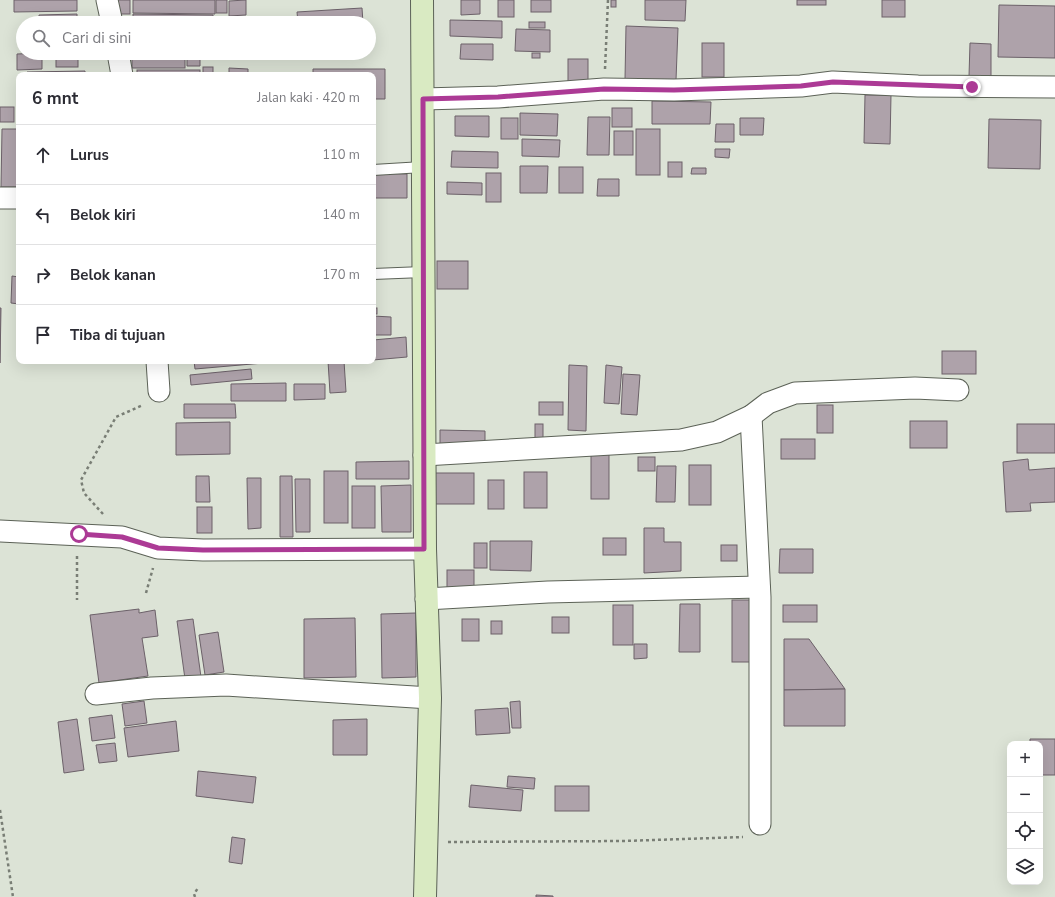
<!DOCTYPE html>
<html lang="id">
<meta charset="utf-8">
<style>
body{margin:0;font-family:"Nunito Sans",sans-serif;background:#f7f7f7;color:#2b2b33}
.controls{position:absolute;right:12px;bottom:12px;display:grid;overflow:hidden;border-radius:8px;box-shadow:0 4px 16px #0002}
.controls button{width:36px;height:36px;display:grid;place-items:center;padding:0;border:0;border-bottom:1px solid #e1e1e2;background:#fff;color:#2b2b33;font:20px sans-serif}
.stop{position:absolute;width:12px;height:12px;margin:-9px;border:3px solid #ac3a95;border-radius:50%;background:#fff}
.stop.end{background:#ac3a95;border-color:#fff;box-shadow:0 1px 4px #0008}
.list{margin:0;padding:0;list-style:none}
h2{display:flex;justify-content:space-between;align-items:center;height:52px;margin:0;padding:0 16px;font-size:17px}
h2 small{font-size:13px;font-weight:400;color:#7c7c81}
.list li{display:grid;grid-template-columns:26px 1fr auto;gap:12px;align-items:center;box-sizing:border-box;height:60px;padding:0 16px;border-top:1px solid #e1e1e2}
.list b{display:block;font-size:15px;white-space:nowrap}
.list em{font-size:13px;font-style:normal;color:#7c7c81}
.icon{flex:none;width:22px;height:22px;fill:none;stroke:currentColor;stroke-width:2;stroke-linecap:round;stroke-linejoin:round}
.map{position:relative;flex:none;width:1055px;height:897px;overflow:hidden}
.search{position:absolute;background:#fff;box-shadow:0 4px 16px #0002;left:16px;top:16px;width:360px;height:44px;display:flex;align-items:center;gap:10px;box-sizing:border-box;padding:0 14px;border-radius:22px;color:#7c7c81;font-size:15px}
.panel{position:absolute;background:#fff;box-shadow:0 4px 16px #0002;left:16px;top:72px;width:360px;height:292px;border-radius:8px}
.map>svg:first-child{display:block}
</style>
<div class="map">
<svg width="1055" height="897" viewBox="0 0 1055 897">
<rect width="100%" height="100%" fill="#dce3d6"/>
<g fill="#aea2aa" stroke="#6c6169">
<path d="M14,0H77V11L14,12Z"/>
<rect x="115" y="0" width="15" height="14"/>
<path d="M133,0H215V14L133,13Z"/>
<rect x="216" y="0" width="11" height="13"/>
<path d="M246,0V15L229,16V1Z"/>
<path d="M461,0H480V14L461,15Z"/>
<rect x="498" y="0" width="16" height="17"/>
<rect x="531" y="0" width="20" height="12"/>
<rect x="611" y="0" width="5" height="7"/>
<path d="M645,0H686L685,21L645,20Z"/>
<rect x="797" y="0" width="29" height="5"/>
<rect x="882" y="0" width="23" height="17"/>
<path d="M999,5L1055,6V58L998,57Z"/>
<path d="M362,8L363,23H298L297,12Z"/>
<path d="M77,14V23H39V15Z"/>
<path d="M133,14L213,15V23H133Z"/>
<rect x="218" y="17" width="19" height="6"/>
<path d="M450,20L502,21V38L450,36Z"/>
<rect x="529" y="22" width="16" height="6"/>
<path d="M626,26L678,28L676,80L625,79Z"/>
<path d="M516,29L550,30V52L515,51Z"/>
<rect x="702" y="43" width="22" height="34"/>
<path d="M970,43L991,44V76H969Z"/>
<path d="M461,44H493V60L460,59Z"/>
<path d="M42,53V69L17,70V54Z"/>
<rect x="56" y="53" width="22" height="14"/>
<rect x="132" y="53" width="53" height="15"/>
<rect x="532" y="53" width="8" height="5"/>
<path d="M187,57L200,58V66H187Z"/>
<rect x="568" y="59" width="20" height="25"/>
<rect x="203" y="67" width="10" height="8"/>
<path d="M229,68L248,69V75H229Z"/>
<path d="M313,69H385V99H373V75H313Z"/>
<rect x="137" y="70" width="63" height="5"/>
<path d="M85,71V75H27V72Z"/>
<path d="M865,95H891L890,144L864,143Z"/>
<path d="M652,101L711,102L710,124H652Z"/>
<rect x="0" y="107" width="14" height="15"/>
<rect x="612" y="108" width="20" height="19"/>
<path d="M520,113L558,114L557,136L520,135Z"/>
<path d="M455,116H489V137L455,136Z"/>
<path d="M588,117H610L609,155H587Z"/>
<rect x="501" y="118" width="17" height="21"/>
<path d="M740,118H764L763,135H740Z"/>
<path d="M989,119L1041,120L1040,169L988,168Z"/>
<path d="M716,124H734V142H715Z"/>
<path d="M2,129H19V187H1Z"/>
<rect x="636" y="129" width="24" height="46"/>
<rect x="614" y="131" width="19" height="24"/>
<path d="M522,139L560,140L559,157L522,156Z"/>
<path d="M715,149H730L729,158L715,157Z"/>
<path d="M452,151L498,152V168L451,167Z"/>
<rect x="668" y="162" width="14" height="15"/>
<path d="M520,166H548L547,193H520Z"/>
<rect x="559" y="167" width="24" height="26"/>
<path d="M692,168H706V174H691Z"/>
<path d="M373,173L407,174V198H373Z"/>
<rect x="486" y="173" width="15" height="29"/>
<path d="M598,179H619V196H597Z"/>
<path d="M447,182L482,183V195L447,194Z"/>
<rect x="437" y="261" width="31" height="28"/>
<path d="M12,276L19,277V304L11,303Z"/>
<path d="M0,308H1L0,363Z"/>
<rect x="373" y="308" width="4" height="6"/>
<path d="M373,316L391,317V335H373Z"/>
<path d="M406,337L407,357L373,360V340Z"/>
<rect x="942" y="351" width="34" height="23"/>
<path d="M194,361H275V362L195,369Z"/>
<path d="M328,361H344L346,392L330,393Z"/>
<path d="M569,365L587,366L586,431L568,430Z"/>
<path d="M606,365L622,367L619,404L604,403Z"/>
<path d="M251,369L252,379L191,385L190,375Z"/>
<path d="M623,374L640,375L637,415L621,414Z"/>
<path d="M286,383V401H231V384Z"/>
<path d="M294,384H325V399L294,400Z"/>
<rect x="539" y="402" width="24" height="13"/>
<path d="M184,404H235L236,418H184Z"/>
<rect x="817" y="405" width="16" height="28"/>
<rect x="910" y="421" width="37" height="27"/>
<path d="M230,422V454L176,455V423Z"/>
<rect x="535" y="424" width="8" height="14"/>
<rect x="1017" y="424" width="38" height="29"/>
<path d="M440,430L485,431V450L440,449Z"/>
<rect x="781" y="439" width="34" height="20"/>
<rect x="591" y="453" width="18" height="46"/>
<rect x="638" y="457" width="17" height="14"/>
<path d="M1028,459L1029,470L1055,468V502L1030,503L1031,511L1006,512L1003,462Z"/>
<path d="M409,461V479H356V462Z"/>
<rect x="689" y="465" width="22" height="40"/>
<path d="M657,466H676L675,502H656Z"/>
<rect x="324" y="471" width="24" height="52"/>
<rect x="524" y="472" width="23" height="36"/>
<rect x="434" y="473" width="40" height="31"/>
<path d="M196,476H209L210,502H196Z"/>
<path d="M280,476H292L293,537H280Z"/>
<path d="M247,478H261V528L248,529Z"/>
<path d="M295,479H310V532H296Z"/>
<rect x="488" y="480" width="16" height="29"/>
<path d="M411,485V532H382L381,486Z"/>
<rect x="352" y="486" width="23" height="42"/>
<rect x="197" y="507" width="15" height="26"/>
<path d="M644,528H664V542H681V571L644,573Z"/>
<rect x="603" y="538" width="23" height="17"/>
<path d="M490,541H532L531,571L490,570Z"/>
<rect x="474" y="543" width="13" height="25"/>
<rect x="721" y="545" width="16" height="16"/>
<path d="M780,549H813V573H779Z"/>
<rect x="447" y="570" width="27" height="24"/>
<rect x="732" y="600" width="22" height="62"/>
<path d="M680,604H700V652H679Z"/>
<rect x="613" y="605" width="20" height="40"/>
<rect x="783" y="605" width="34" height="17"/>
<path d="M139,609V613L155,610L158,636L142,638L148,676L99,683L90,615Z"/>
<path d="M416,613V677L382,678L381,614Z"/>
<rect x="552" y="617" width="17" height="16"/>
<path d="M355,618L356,677L304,678V619Z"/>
<path d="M193,619L201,677L185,679L177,621Z"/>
<rect x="462" y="619" width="17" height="22"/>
<rect x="491" y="621" width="11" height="13"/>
<path d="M218,632L224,672L205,675L199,635Z"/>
<path d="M784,639H809L845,689L784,690Z"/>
<path d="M634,644H647V658L634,659Z"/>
<path d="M845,689V726H784V690Z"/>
<path d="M144,701L147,723L125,726L122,704Z"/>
<path d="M520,701L521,728H512L510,702Z"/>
<path d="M508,708L510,733L476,735L475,710Z"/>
<path d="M112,715L115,738L92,741L89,718Z"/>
<path d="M77,719L84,770L64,773L58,722Z"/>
<path d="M367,719V755H333V720Z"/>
<path d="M176,721L179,751L128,757L124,728Z"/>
<path d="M1030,739H1055V775H1040V744H1030Z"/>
<path d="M115,743L117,761L99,763L96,745Z"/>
<path d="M198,771L256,777L253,803L196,796Z"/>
<path d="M508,776L535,778L534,789L507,787Z"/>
<path d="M471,785L523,790L521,811L469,807Z"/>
<rect x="555" y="786" width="34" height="25"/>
<path d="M232,837L245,839L242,864L229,862Z"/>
<path d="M536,895L553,896V897H536Z"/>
</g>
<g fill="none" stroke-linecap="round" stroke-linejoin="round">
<defs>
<g id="lane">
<path d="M373,170L423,167"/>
<path d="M373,274L423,272"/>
</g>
<g id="street">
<path d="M107,0L112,23"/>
<path d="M118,53L122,75"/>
<path d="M423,99L498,97L604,89L674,90L801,86L833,82L918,86L1055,87"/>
<path d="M0,198H19"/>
<path d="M157,361L159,391"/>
<path d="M751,416L760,597V824"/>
<path d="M424,455L681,440L717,432L751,416L768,403L795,393L915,388L958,390"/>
<path d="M0,531L122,537L158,548L203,550L425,549"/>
<path d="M426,599L548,592L759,587"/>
<path d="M96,694L152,688L226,685L430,698"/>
</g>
<path id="secondary" d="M422,0L425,549L430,698L425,897"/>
</defs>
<use href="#lane" stroke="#5c6257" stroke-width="12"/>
<use href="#street" stroke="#5c6257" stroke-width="23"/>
<use href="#secondary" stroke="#5c6257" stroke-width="24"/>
<g stroke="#797e75" stroke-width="2.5" stroke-dasharray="3 3" stroke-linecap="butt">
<path d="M605,69L608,0"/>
<path d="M103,514L84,493L81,480L116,417L143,405"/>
<path d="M77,556V600"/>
<path d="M146,593L153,568"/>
<path d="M0,810L13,897"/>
<path d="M448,842L623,841L743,837"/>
<path d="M195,897L194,894L198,888"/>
</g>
<use href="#lane" stroke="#fff" stroke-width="10"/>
<use href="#street" stroke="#fff" stroke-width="21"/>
<use href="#secondary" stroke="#d9eac2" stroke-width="22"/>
</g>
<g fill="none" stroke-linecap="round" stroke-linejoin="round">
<path stroke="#ac3a95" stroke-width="5" d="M79,534L122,537L158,548L203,550L424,549L423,99L498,97L604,89L674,90L801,86L833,82L972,87"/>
</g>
</svg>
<div class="controls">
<button>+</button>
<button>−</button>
<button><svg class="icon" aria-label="locate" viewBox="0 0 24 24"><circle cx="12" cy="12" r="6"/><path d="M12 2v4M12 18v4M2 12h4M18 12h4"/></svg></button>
<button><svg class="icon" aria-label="layers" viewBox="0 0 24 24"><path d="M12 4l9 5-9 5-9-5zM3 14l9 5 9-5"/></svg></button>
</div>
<div class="stop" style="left:79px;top:534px"></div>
<div class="stop end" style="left:972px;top:87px"></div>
<div class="search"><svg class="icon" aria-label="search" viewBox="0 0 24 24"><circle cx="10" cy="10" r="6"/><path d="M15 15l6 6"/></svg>Cari di sini</div>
<section class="panel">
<h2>6 mnt<small>Jalan kaki · 420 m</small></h2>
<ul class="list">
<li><svg class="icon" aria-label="ahead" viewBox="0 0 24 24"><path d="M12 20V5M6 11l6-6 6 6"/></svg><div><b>Lurus</b></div><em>110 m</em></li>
<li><svg class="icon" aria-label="left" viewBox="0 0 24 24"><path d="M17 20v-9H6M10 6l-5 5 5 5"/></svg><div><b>Belok kiri</b></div><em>140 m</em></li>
<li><svg class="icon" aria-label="right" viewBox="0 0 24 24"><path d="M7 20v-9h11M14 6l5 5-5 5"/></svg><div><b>Belok kanan</b></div><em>170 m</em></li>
<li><svg class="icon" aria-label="arrive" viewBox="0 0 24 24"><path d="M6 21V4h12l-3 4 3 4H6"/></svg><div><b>Tiba di tujuan</b></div></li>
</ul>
</section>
</div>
